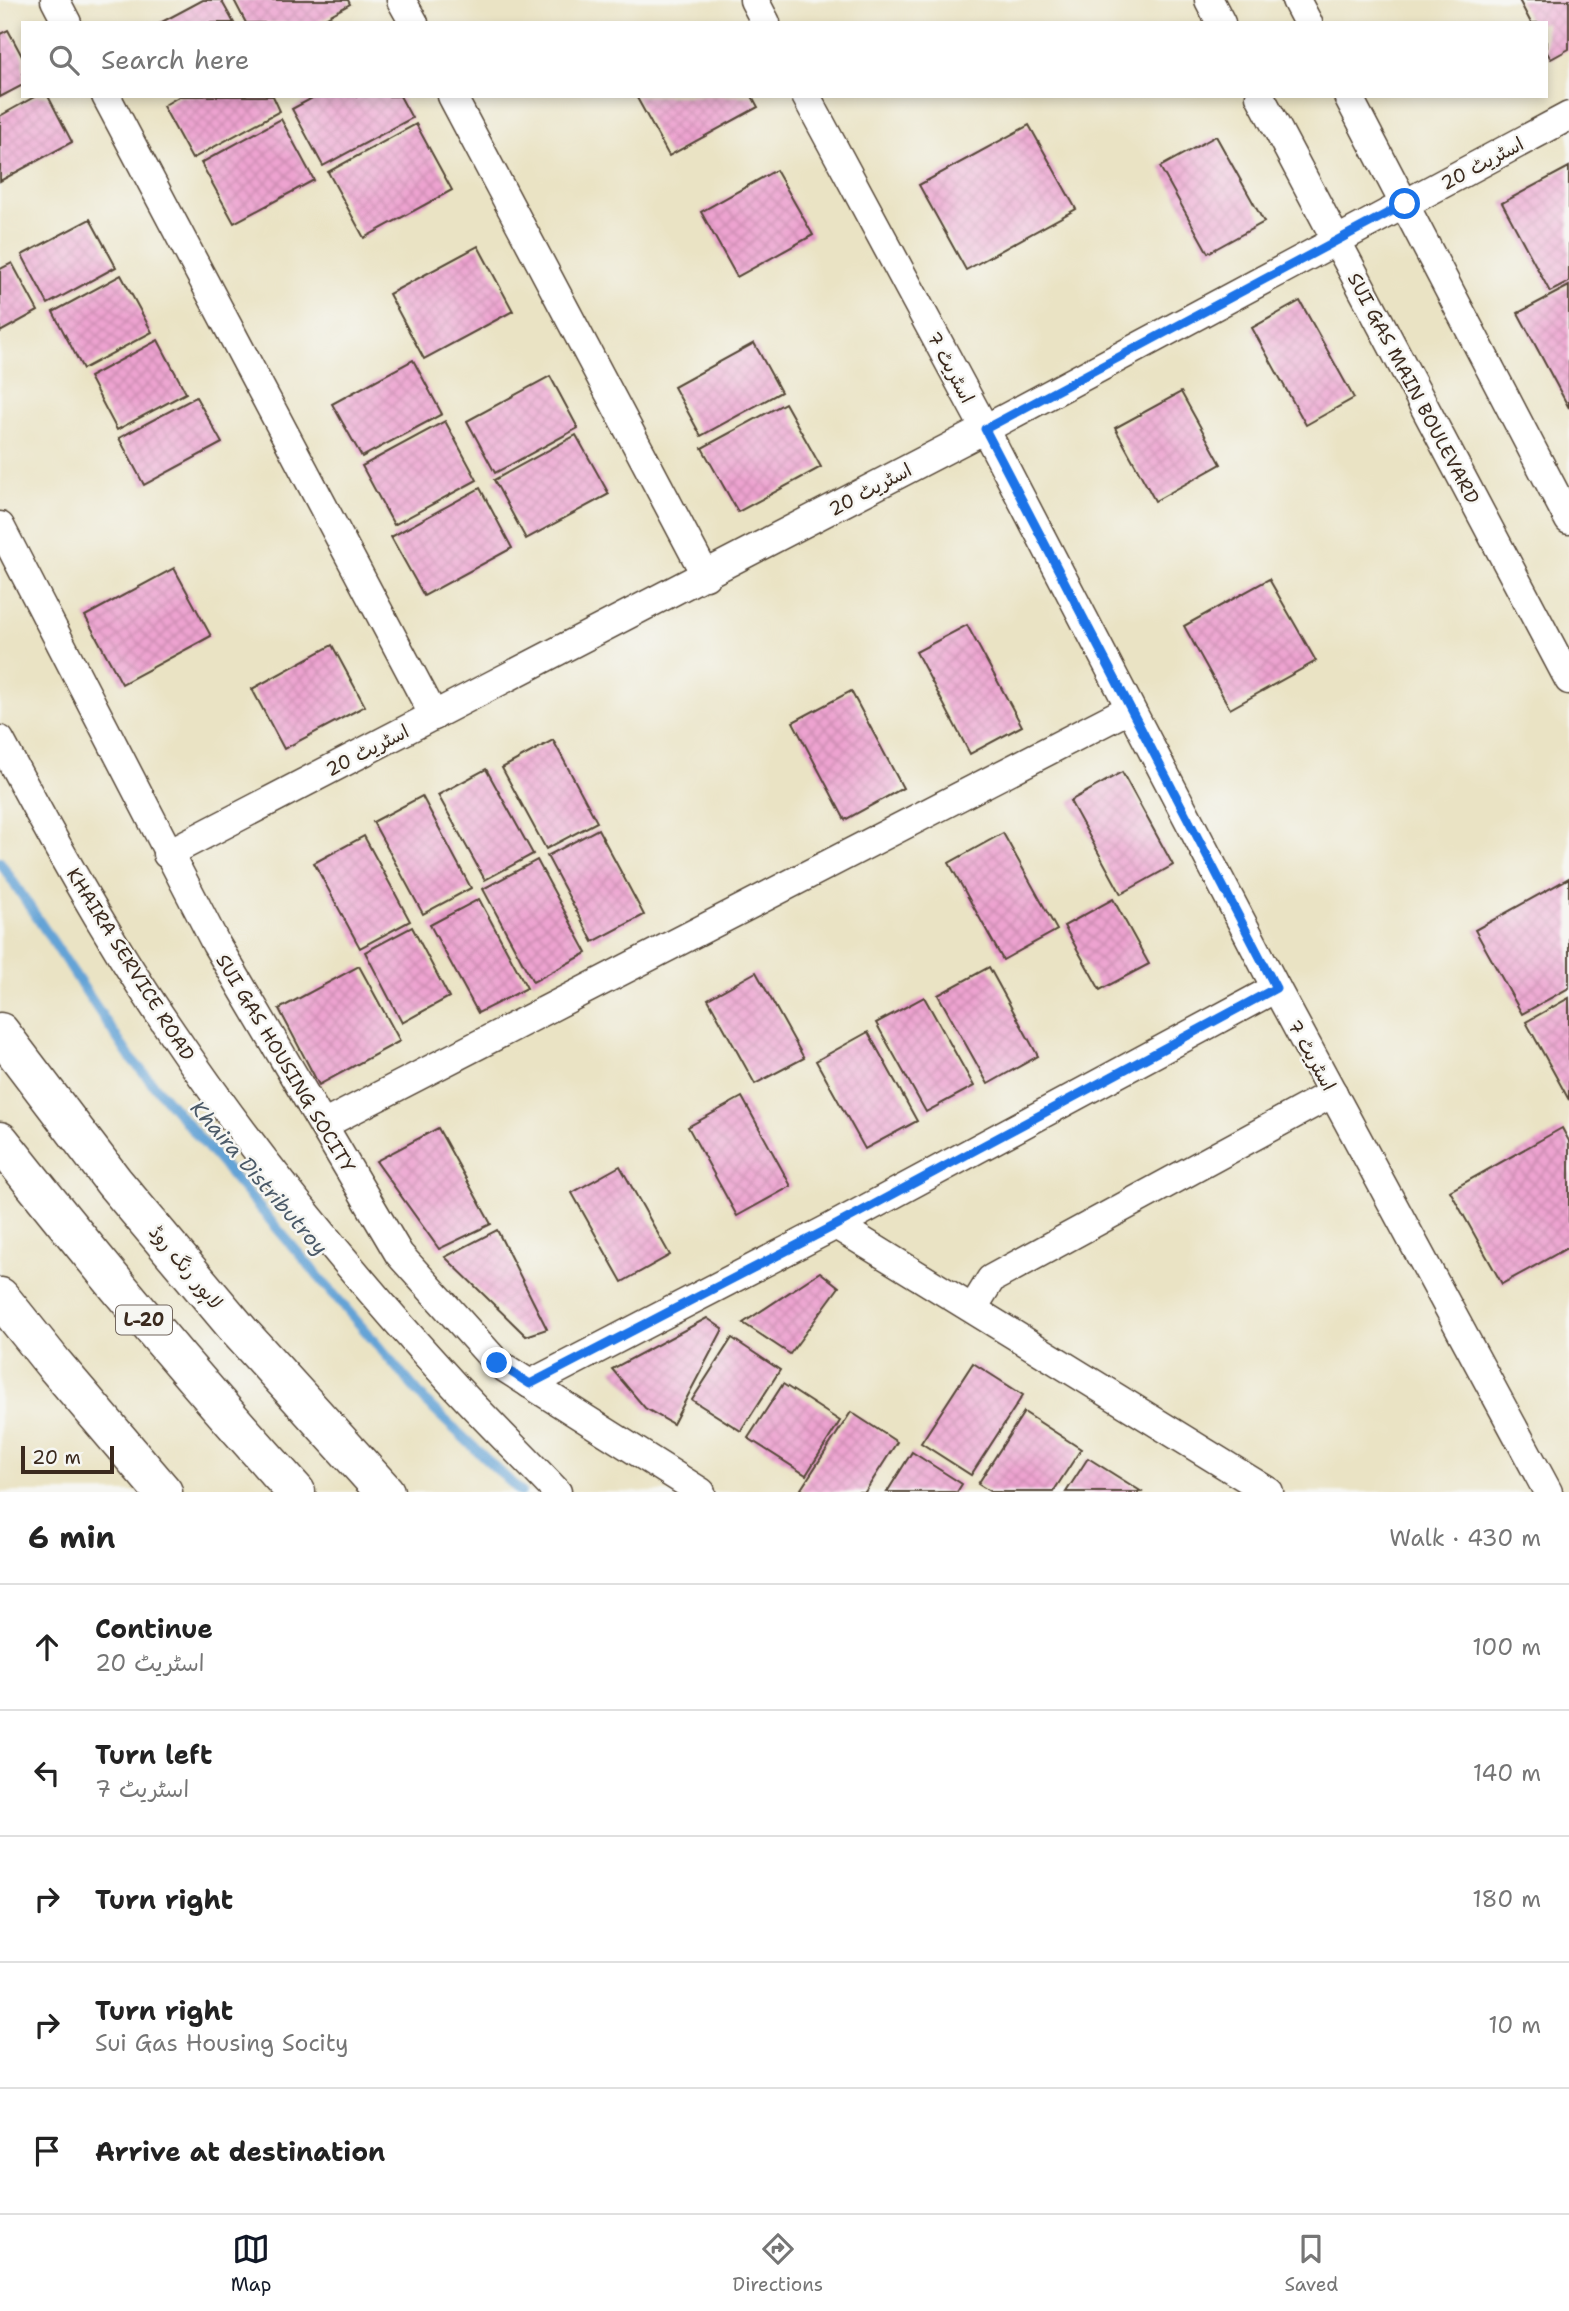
<!DOCTYPE html>
<meta charset="utf-8">
<style>
body{margin:0;font-family:"Shantell Sans","Playpen Sans Arabic",sans-serif;background:#f2f2f2;color:#222}
.scale{position:absolute;left:21px;bottom:18px;width:93px;box-sizing:border-box;padding-left:7px;border:4px solid #3b2a1e;border-top:0;font-size:19px;line-height:24px;white-space:nowrap;color:#3b2a1e;-webkit-text-stroke:5px #f6f6f2;paint-order:stroke}
.stop{position:absolute;width:21px;height:21px;margin:-16px;border:5px solid #1a73e8;border-radius:50%;background:#fff}
.stop.end{background:#1a73e8;border-color:#fff;box-shadow:0 2px 7px #0008}
.list{margin:0;padding:0;list-style:none}
h2{display:flex;justify-content:space-between;align-items:center;height:91px;margin:0;padding:0 28px;font-size:30px}
h2 small{font-size:23px;font-weight:400;color:#767676}
.list li{display:grid;grid-template-columns:46px 1fr auto;gap:21px;align-items:center;box-sizing:border-box;height:126px;padding:0 28px;border-top:2px solid #e0e0e0}
.list b{display:block;font-size:26px;white-space:nowrap}
.list p{margin:0;font-size:23px;white-space:nowrap;color:#767676}
.list em{font-size:23px;font-style:normal;color:#767676}
.icon{flex:none;width:38px;height:38px;fill:none;stroke:currentColor;stroke-width:2;stroke-linecap:round;stroke-linejoin:round}
.map{position:relative;flex:none;width:1569px;height:1492px;overflow:hidden}
.search{position:absolute;background:#fff;box-shadow:0 4px 10px #0003;left:21px;right:21px;top:21px;height:77px;display:flex;align-items:center;gap:18px;box-sizing:border-box;padding:0 24px;border-radius:0px;color:#767676;font-size:26px}
.sheet{height:721px;background:#fff}
nav{display:flex;justify-content:space-around;align-items:center;box-sizing:border-box;height:98px;border-top:2px solid #e0e0e0;background:#fff;font-size:19px;color:#767676}
nav a{display:grid;justify-items:center;gap:4px}
nav .on{color:#111827}
.map>svg:first-child{display:block}
</style>
<div class="map">
<svg width="1569" height="1492" viewBox="0 0 1569 1492">
<defs>
<pattern id="building-cross-hatch" width="8" height="8" patternUnits="userSpaceOnUse" patternTransform="scale(1.75)"><rect width="8" height="8" fill="#eda3d0"/><path d="M0 0l8 8M0 8l8-8" fill="none" stroke="#cc8cb2"/></pattern>
</defs>
<rect width="100%" height="100%" fill="#f6f6f2"/>
<filter id="ink" filterUnits="userSpaceOnUse"><feTurbulence type="fractalNoise" baseFrequency=".0143" numOctaves="2"/><feDisplacementMap in="SourceGraphic" scale="14" xChannelSelector="R" yChannelSelector="G"/><feConvolveMatrix kernelMatrix="1 2 1 2 8 2 1 2 1" color-interpolation-filters="sRGB"/></filter>
<filter id="wash" filterUnits="userSpaceOnUse"><feTurbulence type="fractalNoise" baseFrequency=".00686" numOctaves="4" result="noise"/><feDisplacementMap in="SourceGraphic" scale="28" xChannelSelector="R" yChannelSelector="G"/><feGaussianBlur stdDeviation="1.57" result="paint"/><feColorMatrix in="noise" values="0 0 0 0 0 0 0 0 0 0 0 0 0 0 0 0 0 1.4 0 .05"/><feComposite in="paint" operator="in"/></filter>
<g filter="url(#wash)">
<rect width="100%" height="100%" fill="#eae3c4"/>
<g fill="none" stroke-linecap="round" stroke-linejoin="round">
<path stroke="#64a3d6" stroke-width="10" d="M0,862L129,1056L428,1404L521,1492"/>
</g>
<g id="blocks">
<g fill="url(#building-cross-hatch)">
<path d="M203,0H221L234,23H160Z"/>
<path d="M234,0H348L350,4L316,23H246Z"/>
<path d="M1519,0H1569V49L1551,59L1546,51V23H1531Z"/>
<path d="M8,30L23,58V85L0,97V34Z"/>
<path d="M36,96H48L72,142L0,181V116Z"/>
<path d="M180,96H273L280,111L192,159L163,106Z"/>
<path d="M316,96H400L412,118L323,166L292,109Z"/>
<path d="M636,96H752L758,107L669,156Z"/>
<path d="M281,119L314,180L234,223L201,163Z"/>
<path d="M416,124L452,190L364,238L328,172Z"/>
<path d="M1029,125L1076,209L966,270L919,185Z"/>
<path d="M1216,136L1264,222L1208,253L1160,167Z"/>
<path d="M1569,167V282L1550,292L1502,203Z"/>
<path d="M776,170L813,235L737,277L701,212Z"/>
<path d="M90,219L116,267L48,304L22,255Z"/>
<path d="M478,246L513,311L424,359L389,294Z"/>
<path d="M12,263L38,311L0,332V269Z"/>
<path d="M121,275L152,332L83,369L53,312Z"/>
<path d="M1569,286V408L1518,313Z"/>
<path d="M1300,301L1354,398L1306,425L1252,328Z"/>
<path d="M158,340L186,393L117,430L89,377Z"/>
<path d="M754,343L781,392L701,436L674,387Z"/>
<path d="M413,360L442,414L362,457L332,404Z"/>
<path d="M550,376L578,428L495,473L467,421Z"/>
<path d="M1181,392L1221,464L1155,501L1115,428Z"/>
<path d="M196,397L222,443L144,485L119,438Z"/>
<path d="M785,403L821,467L738,512L702,448Z"/>
<path d="M445,421L477,480L394,525L362,466Z"/>
<path d="M576,435L609,494L526,539L494,480Z"/>
<path d="M480,488L512,548L424,596L391,537Z"/>
<path d="M174,568L211,636L122,684L85,616Z"/>
<path d="M1269,579L1316,661L1230,709L1184,626Z"/>
<path d="M967,625L1022,726L970,754L916,652Z"/>
<path d="M332,645L365,706L284,749L252,689Z"/>
<path d="M851,691L903,788L845,820L793,722Z"/>
<path d="M553,740L597,822L546,849L502,768Z"/>
<path d="M486,769L533,854L485,880L438,795Z"/>
<path d="M1122,772L1173,865L1121,894L1070,801Z"/>
<path d="M422,796L471,888L423,914L373,822Z"/>
<path d="M598,829L644,915L593,942L547,856Z"/>
<path d="M1003,833L1057,930L1003,960L949,863Z"/>
<path d="M364,836L410,921L360,948L314,863Z"/>
<path d="M537,860L587,953L533,982L483,889Z"/>
<path d="M1569,878V988L1522,1014L1475,930Z"/>
<path d="M479,899L527,988L478,1013L430,925Z"/>
<path d="M1113,899L1149,964L1100,990L1064,926Z"/>
<path d="M412,927L449,997L402,1023L365,952Z"/>
<path d="M359,966L400,1041L319,1085L279,1009Z"/>
<path d="M989,967L1038,1056L988,1084L938,995Z"/>
<path d="M756,972L804,1058L755,1084L708,999Z"/>
<path d="M924,997L974,1086L926,1112L876,1023Z"/>
<path d="M1569,998V1100L1526,1022Z"/>
<path d="M868,1032L917,1121L865,1149L816,1061Z"/>
<path d="M742,1097L791,1186L737,1216L688,1127Z"/>
<path d="M438,1128L491,1224L439,1249L376,1161Z"/>
<path d="M1562,1128L1569,1141V1247L1502,1284L1450,1191Z"/>
<path d="M620,1166L670,1255L622,1282L572,1193Z"/>
<path d="M497,1230L547,1329L526,1336L445,1257Z"/>
<path d="M820,1272L839,1287L790,1354L743,1323Z"/>
<path d="M707,1318L723,1329L673,1424L645,1408L612,1369Z"/>
<path d="M732,1338L780,1370L741,1431L692,1400Z"/>
<path d="M973,1363L1023,1395L971,1475L921,1443Z"/>
<path d="M783,1384L840,1421L806,1475L748,1438Z"/>
<path d="M851,1412L897,1442L865,1492H806L801,1489Z"/>
<path d="M1024,1412L1081,1449L1053,1492H991L978,1484Z"/>
<path d="M912,1452L962,1484L957,1492H887Z"/>
<path d="M1088,1458L1142,1492H1066Z"/>
</g>
</g>
</g>
<g filter="url(#ink)">
<use href="#blocks" fill-opacity="0" stroke="#554637" stroke-width="2"/>
<g fill="none" stroke-linecap="round" stroke-linejoin="round">
<defs>
<g id="street">
<path d="M55,0L67,23"/>
<path d="M401,0L414,23"/>
<path d="M754,0L766,23"/>
<path d="M1209,0L1221,23"/>
<path d="M1296,0L1308,23"/>
<path d="M106,96L434,716"/>
<path d="M452,96L706,576"/>
<path d="M806,96L985,429L1276,988L1548,1492"/>
<path d="M1260,96L1569,680"/>
<path d="M1348,96L1569,520"/>
<path d="M0,526L216,944L399,1254L497,1363L701,1492"/>
<path d="M0,740C52,838 105,935 168,1027C252,1152 349,1270 451,1382C485,1419 522,1455 557,1492"/>
<path d="M167,854L985,429L1569,116"/>
<path d="M323,1125L1129,709"/>
<path d="M836,1225L1269,1492"/>
<path d="M973,1308L991,1279L1333,1093"/>
<path d="M530,1384L836,1225L1276,988"/>
</g>
<path id="secondary" d="M0,1297L53,1363L163,1492"/>
<g id="highway">
<path d="M0,1032L114,1182L241,1333L385,1492"/>
<path d="M0,1141C95,1261 193,1379 296,1492"/>
</g>
</defs>
<use href="#street" stroke="#554637" stroke-width="31"/>
<use href="#secondary" stroke="#554637" stroke-width="41"/>
<use href="#highway" stroke="#554637" stroke-width="41"/>
<use href="#street" stroke="#fff" stroke-width="28"/>
<use href="#secondary" stroke="#fff" stroke-width="38"/>
<use href="#highway" stroke="#fff" stroke-width="38"/>
</g>
</g>
<g fill="none" stroke-linecap="round" stroke-linejoin="round" filter="url(#ink)">
<path stroke="#1a73e8" stroke-width="9" d="M497,1363L530,1384L836,1225L1276,988L985,429L1405,204"/>
</g>
<g text-anchor="middle" stroke-width="5" stroke-linejoin="round" paint-order="stroke">
<rect fill="#f6f6f2" stroke="#73675e" stroke-width="2" x="116" y="1305.5" width="56" height="29" rx="5"/>
<g font-size="18" font-weight="bold" fill="#3b2a1e">
<text x="144" y="1326">L-20</text>
</g>
<g font-size="19" fill="#3b2a1e" stroke="#f6f6f2">
<text transform="translate(1482 163) rotate(-28)" y="7">اسٹریٹ 20</text>
<text transform="translate(951 367) rotate(62)" y="7">اسٹریٹ 7</text>
<text transform="translate(1414 388) rotate(62)" y="7">SUI GAS MAIN BOULEVARD</text>
<text transform="translate(870 489) rotate(-28)" y="7">اسٹریٹ 20</text>
<text transform="translate(367 750) rotate(-27)" y="7">اسٹریٹ 20</text>
<text transform="translate(131 964) rotate(58)" y="7">KHAIRA SERVICE ROAD</text>
<text transform="translate(1312 1055) rotate(61)" y="7">اسٹریٹ 7</text>
<text transform="translate(286 1063) rotate(59)" y="7">SUI GAS HOUSING SOCITY</text>
<text transform="translate(186 1267) rotate(50)" y="7">لاہور رنگ روڈ</text>
</g>
<g font-size="21" font-style="italic" fill="#4b5a68" stroke="#f6f6f2">
<text transform="translate(259 1178) rotate(49)" y="7">Khaira Distributroy</text>
</g>
</g>
</svg>
<div class="scale">20 m</div>
<div class="stop" style="left:1405px;top:204px"></div>
<div class="stop end" style="left:497px;top:1363px"></div>
<div class="search"><svg class="icon" aria-label="search" viewBox="0 0 24 24"><circle cx="10" cy="10" r="6"/><path d="M15 15l6 6"/></svg>Search here</div>
</div>
<section class="sheet">
<h2>6 min<small>Walk · 430 m</small></h2>
<ul class="list">
<li><svg class="icon" aria-label="ahead" viewBox="0 0 24 24"><path d="M12 20V5M6 11l6-6 6 6"/></svg><div><b>Continue</b><p>اسٹریٹ 20</p></div><em>100 m</em></li>
<li><svg class="icon" aria-label="left" viewBox="0 0 24 24"><path d="M17 20v-9H6M10 6l-5 5 5 5"/></svg><div><b>Turn left</b><p>اسٹریٹ 7</p></div><em>140 m</em></li>
<li><svg class="icon" aria-label="right" viewBox="0 0 24 24"><path d="M7 20v-9h11M14 6l5 5-5 5"/></svg><div><b>Turn right</b></div><em>180 m</em></li>
<li><svg class="icon" aria-label="right" viewBox="0 0 24 24"><path d="M7 20v-9h11M14 6l5 5-5 5"/></svg><div><b>Turn right</b><p>Sui Gas Housing Socity</p></div><em>10 m</em></li>
<li><svg class="icon" aria-label="arrive" viewBox="0 0 24 24"><path d="M6 21V4h12l-3 4 3 4H6"/></svg><div><b>Arrive at destination</b></div></li>
</ul>
</section>
<nav>
<a class="on"><svg class="icon" aria-label="map" viewBox="0 0 24 24"><path d="M3 6l6-2 6 2 6-2v14l-6 2-6-2-6 2zM9 4v14M15 6v14"/></svg>Map</a>
<a><svg class="icon" aria-label="directions" viewBox="0 0 24 24"><path d="M12 3l9 9-9 9-9-9zM9 14v-3h6M13 9l2 2-2 2"/></svg>Directions</a>
<a><svg class="icon" aria-label="saved" viewBox="0 0 24 24"><path d="M7 4h10v16l-5-4-5 4z"/></svg>Saved</a>
</nav>
